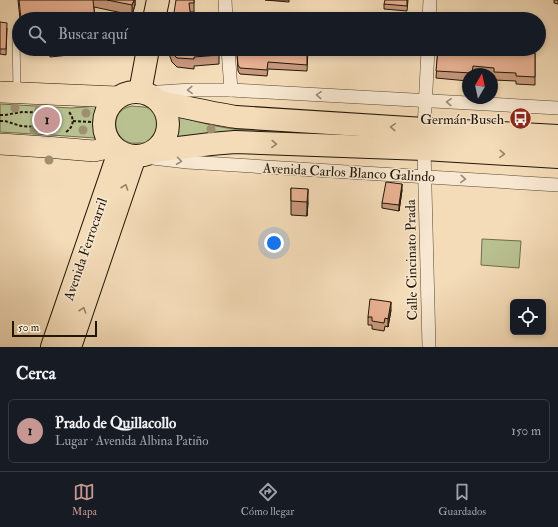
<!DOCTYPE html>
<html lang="es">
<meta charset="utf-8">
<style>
body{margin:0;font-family:"IM FELL Double Pica",serif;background:#20242c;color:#f1f3f6}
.controls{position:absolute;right:12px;bottom:12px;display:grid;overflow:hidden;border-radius:6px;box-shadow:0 2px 6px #0003}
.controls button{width:36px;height:36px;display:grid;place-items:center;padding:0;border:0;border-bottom:1px solid #363941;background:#171b24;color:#f1f3f6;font:20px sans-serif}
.compass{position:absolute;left:462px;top:68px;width:36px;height:36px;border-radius:50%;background:#171b24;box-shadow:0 2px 6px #0003;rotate:9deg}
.scale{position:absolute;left:12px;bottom:10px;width:85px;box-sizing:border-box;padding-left:4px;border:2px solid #221606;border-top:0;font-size:11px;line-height:14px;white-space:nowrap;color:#221606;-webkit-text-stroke:3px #f8e8d1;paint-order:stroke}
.you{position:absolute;left:274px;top:243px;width:14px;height:14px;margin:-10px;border:3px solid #fff;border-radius:50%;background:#1a73e8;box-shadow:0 0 0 6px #1a73e833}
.badge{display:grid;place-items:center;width:26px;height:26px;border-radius:50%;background:#c59692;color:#111;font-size:13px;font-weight:700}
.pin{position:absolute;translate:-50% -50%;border:2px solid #fff;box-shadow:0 1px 4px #0006}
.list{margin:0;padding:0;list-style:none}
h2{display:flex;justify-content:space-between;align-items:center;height:52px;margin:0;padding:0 16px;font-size:17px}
h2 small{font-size:13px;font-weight:400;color:#9ea1a6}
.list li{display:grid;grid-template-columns:26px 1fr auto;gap:12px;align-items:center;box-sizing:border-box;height:64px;margin:0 8px 8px;padding:0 8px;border:1px solid #363941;border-radius:6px}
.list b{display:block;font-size:15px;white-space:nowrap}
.list p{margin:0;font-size:13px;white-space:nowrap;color:#9ea1a6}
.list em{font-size:13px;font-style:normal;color:#9ea1a6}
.icon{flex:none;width:22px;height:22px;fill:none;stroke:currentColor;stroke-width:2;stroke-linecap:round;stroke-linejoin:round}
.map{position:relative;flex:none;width:558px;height:347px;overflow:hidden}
.search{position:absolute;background:#171b24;box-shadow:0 2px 6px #0003;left:12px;right:12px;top:12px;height:44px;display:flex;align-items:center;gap:10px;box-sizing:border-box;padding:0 14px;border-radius:22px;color:#9ea1a6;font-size:15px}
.sheet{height:124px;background:#171b24}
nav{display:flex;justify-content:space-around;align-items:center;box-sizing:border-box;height:56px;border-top:1px solid #363941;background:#171b24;font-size:11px;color:#9ea1a6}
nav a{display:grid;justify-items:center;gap:2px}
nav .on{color:#c59692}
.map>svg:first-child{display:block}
</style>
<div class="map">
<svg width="558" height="347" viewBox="0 0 558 347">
<rect width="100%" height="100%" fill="#f4dcb8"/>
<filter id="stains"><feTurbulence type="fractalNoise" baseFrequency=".005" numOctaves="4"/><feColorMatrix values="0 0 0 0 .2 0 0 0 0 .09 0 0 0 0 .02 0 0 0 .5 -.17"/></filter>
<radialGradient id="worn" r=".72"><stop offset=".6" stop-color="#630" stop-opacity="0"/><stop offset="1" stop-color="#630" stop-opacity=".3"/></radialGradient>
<g fill="#b9c191" stroke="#6e6c4c">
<path d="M0,104L71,108L97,106L93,122L95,138L51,135L0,132Z"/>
<path d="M132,106C138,107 145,106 151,109C161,115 163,130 155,139C150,143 146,143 140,143C136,143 132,144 128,142C116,138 111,121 121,111C124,108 128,107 132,106Z"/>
<path d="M177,116C196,122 214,126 233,129L558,146L176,139L178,130Z"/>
<path d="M482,239L521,241L519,268L481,265Z"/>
</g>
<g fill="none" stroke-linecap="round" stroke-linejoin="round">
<defs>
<path id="lane" d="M16,38L17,91"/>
<g id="street">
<path d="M225,0L226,19"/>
<path d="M429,19L430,0"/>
<path d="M228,49L231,90"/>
<path d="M144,93L191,90H231L558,108"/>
<path d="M424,129L428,49"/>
<path d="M424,149L429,347"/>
<path d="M153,158L187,162L558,185"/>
</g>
<g id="primary">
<path d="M0,92L117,97"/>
<path d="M0,144L46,147L94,151L112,147"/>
</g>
<g id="highway">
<path d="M154,19L158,0"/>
<circle cx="136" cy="124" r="32"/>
<path d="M140,92L148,49"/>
<path d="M160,102C185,107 210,113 236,117L424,129L558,136"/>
<path d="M154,151L211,144L235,142L424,149L558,157"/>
<path d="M52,347L119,152"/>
<path d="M70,347L135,156"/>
</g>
</defs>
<use href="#lane" stroke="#564832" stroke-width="8"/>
<use href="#street" stroke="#564832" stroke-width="14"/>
<use href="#primary" stroke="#221606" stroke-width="22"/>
<use href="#highway" stroke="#221606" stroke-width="24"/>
<g stroke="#221606" stroke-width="2" stroke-dasharray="3 2" stroke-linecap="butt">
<path d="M0,115H5L22,112L52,113"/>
<path d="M0,121H5L21,126L51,128L54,131"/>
<path d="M73,121L93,122"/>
<path d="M51,128C48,120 49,114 56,110"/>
<path d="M66,132C74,127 75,118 68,111"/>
</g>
<use href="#lane" stroke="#f8e8d1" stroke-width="7"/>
<use href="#street" stroke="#f8e8d1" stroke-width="13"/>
<use href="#primary" stroke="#f4dcb8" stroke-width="21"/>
<use href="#highway" stroke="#f4dcb8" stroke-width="22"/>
</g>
<g fill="#9e9071">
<circle cx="15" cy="108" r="4.5"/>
<circle cx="39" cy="110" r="4.5"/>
<circle cx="86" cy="113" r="4.5"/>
<circle cx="211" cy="129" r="4.5"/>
<circle cx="34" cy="130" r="4.5"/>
<circle cx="83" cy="130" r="4.5"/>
<circle cx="49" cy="160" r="4.5"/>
</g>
<g fill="#c8997e" stroke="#221606">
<path d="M18,0H135V5L132,15L94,7L95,19H20Z"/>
<path d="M176,0H194V12H190Z"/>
<path d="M265,0H289V2Z"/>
<path d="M408,0L407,11L384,9V4Z"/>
<path d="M554,0H558V4L554,3Z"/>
<path d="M0,22L7,28L6,55L0,54Z"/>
<path d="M49,49H98V52L50,57Z"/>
<path d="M169,49H219V64L194,66V69L177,67L172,62L169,54Z"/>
<path d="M246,49H308L307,71L268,69L267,76L240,74L238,71L237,53H246Z"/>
<path d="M438,49H496V52L517,54L535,53V85L516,84V81L494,80V75H492V74H468V81L436,78Z"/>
<path d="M291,188L308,202L307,216L291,215Z"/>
<path d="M402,190L399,211L382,208V203Z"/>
<path d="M391,310L388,327L385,326L384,331L372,329V325H368V317Z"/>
</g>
<g fill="#a37d67" stroke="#221606">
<path d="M134,0H135V5L132,15V5Z"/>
<path d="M402,184V190L399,211V205Z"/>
<path d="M308,189V202L307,216V202Z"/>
<path d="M391,302V310L388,327V319Z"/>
</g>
<g fill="#e9b293" stroke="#221606">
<path d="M19,0H93L95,19H21Z"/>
<path d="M107,0H134L132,5Z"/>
<path d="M176,0H194V3H189L191,19H173Z"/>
<path d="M385,0H407V6L384,4Z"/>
<path d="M0,22L7,23L6,49H0Z"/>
<path d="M171,49H219V55L194,57V59L177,58L172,53Z"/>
<path d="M246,49H307V65L268,62L267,70L240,68L238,65L237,53H247Z"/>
<path d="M438,49H496L495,52L517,54V52L535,53V77L516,76V73L494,72V68L473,66L472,73L436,71Z"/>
<path d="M386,182L402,184L399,205L382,203Z"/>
<path d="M291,188L308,189L307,202L291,201Z"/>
<path d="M370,299L391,302L388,319L385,318L384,323L372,321V317H368Z"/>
</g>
<defs><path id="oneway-chevron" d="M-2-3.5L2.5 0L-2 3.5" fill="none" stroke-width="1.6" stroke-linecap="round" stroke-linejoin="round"/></defs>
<g stroke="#988a76">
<use href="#oneway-chevron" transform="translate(190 90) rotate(178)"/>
<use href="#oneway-chevron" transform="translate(319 95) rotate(-177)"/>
<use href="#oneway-chevron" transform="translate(449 102) rotate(-177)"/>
<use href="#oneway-chevron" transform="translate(179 161) rotate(8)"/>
<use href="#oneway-chevron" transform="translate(463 179) rotate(4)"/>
</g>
<g stroke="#968368">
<use href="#oneway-chevron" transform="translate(393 127) rotate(-176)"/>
<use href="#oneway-chevron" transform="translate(274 144) rotate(2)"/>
<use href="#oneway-chevron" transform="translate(502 154) rotate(4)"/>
<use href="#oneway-chevron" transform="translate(125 187) rotate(-71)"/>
<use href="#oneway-chevron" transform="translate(83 310) rotate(-71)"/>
</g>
<defs>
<symbol id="bus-disc" viewBox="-11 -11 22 22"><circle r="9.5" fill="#8f2418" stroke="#f8e8d1"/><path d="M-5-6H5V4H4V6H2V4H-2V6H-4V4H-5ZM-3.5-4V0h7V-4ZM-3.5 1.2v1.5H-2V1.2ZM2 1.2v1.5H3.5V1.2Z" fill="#fff"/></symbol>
</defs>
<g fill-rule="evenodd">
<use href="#bus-disc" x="508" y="106" width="25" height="25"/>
</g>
<g text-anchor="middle" stroke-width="3" stroke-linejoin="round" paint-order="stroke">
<g font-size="14" fill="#221606" stroke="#f8e8d1" text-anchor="end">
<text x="504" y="124">Germán Busch</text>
</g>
<g font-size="14" fill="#221606" stroke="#f8e8d1">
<text transform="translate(349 172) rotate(3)" y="5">Avenida Carlos Blanco Galindo</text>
<text transform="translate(85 249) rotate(-71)" y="5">Avenida Ferrocarril</text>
<text transform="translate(411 260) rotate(-91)" y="5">Calle Cincinato Prada</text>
</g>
</g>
<rect width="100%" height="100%" filter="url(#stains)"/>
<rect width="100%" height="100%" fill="url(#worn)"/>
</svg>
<div class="controls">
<button><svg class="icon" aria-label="locate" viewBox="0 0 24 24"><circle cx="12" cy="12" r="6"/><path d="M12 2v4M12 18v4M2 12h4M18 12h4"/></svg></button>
</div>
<svg class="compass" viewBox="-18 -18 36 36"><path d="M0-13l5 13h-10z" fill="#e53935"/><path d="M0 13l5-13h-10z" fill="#9ea1a6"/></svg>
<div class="scale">50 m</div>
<div class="you"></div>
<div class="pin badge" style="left:47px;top:120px">1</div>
<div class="search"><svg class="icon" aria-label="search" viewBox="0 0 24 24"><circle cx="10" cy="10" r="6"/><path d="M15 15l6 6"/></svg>Buscar aquí</div>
</div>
<section class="sheet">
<h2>Cerca<small></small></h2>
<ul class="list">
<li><span class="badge">1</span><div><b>Prado de Quillacollo</b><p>Lugar · Avenida Albina Patiño</p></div><em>150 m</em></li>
</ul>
</section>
<nav>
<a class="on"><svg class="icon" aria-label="map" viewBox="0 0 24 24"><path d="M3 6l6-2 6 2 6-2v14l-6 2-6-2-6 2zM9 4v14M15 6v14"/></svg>Mapa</a>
<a><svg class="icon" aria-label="directions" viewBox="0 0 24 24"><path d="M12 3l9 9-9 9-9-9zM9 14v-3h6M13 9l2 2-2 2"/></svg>Cómo llegar</a>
<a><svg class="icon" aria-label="saved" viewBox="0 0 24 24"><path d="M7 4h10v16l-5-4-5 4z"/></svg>Guardados</a>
</nav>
